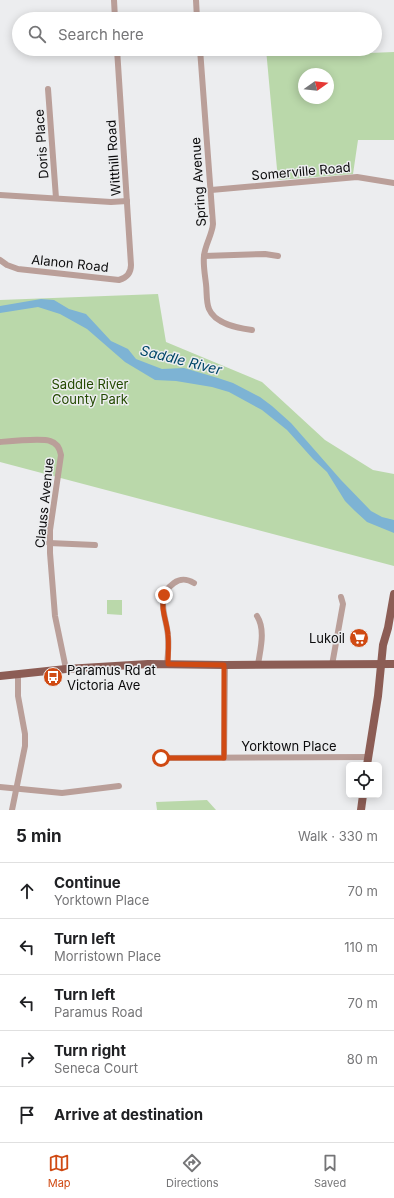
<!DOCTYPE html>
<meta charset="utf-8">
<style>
body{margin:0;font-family:Inter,sans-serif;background:#f6f6f6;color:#202124}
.controls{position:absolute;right:12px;bottom:12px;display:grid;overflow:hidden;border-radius:6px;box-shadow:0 2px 10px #0003}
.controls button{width:36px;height:36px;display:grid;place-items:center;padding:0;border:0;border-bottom:1px solid #e0e0e0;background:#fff;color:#202124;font:20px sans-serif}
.compass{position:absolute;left:298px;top:68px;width:36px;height:36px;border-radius:50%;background:#fff;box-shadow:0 2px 10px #0003;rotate:75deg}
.stop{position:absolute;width:12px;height:12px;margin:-9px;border:3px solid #d04a13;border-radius:50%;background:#fff}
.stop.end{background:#d04a13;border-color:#fff;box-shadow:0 1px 4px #0008}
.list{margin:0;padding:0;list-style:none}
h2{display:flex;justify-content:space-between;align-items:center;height:52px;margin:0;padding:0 16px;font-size:17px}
h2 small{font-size:13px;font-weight:400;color:#757577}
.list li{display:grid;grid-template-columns:26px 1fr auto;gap:12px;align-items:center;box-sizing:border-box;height:56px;padding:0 16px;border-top:1px solid #e0e0e0}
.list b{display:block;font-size:15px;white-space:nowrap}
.list p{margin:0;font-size:13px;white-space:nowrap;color:#757577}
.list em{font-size:13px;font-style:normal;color:#757577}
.icon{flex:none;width:22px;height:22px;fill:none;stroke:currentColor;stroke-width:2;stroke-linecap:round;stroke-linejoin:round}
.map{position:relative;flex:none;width:394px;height:810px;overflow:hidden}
.search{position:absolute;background:#fff;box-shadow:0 2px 10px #0003;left:12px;right:12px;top:12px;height:44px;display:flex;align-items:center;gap:10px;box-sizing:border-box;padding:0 14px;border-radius:22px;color:#757577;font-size:15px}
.sheet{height:332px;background:#fff}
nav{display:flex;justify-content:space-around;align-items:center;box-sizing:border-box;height:56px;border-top:1px solid #e0e0e0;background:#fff;font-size:11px;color:#757577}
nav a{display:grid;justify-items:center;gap:2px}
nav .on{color:#d04a13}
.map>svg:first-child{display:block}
</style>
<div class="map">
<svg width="394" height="810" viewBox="0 0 394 810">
<rect width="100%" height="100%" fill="#ecedef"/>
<g fill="#bad8aa" fill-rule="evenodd">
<path d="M266,49H319L320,55L394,52V140H358L353,174L278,180ZM304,74H328V98H304Z"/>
<path d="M158,294L166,342L262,382L325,440L373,470L394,474V566L0,462V300Z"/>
<path d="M107,600H122V615L107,614Z"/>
<path d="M207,800L216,810H157L156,802Z"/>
</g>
<path fill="#7db3d4" d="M41,299L54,300L69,309L86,314L111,341L128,349L136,359L162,369L184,368L218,378L233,383L260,397L272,406L291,423L341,480L371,511L382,517L394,520V533L367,522L355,511L345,501L327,472L313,459L287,430L262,410L229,392L212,387L176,381L155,380L125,362L87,329L60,314L38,307L0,313V306Z"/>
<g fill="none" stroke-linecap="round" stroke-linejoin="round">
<g stroke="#ba9f99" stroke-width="6">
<path d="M114,0L115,19"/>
<path d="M196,0L197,19"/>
<path d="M200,49L213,224C212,235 205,245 204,256C203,265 205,275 206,284C207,292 206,302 209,309C215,324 238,328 252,330"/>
<path d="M48,89L56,198"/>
<path d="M211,190L357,177L394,183"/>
<path d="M0,195L111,202L127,201"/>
<path d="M204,256L265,254L278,256"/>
<path d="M0,260L7,265L18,269L119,280C126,278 131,273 131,265L117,49"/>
<path d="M0,442C11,441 42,438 50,441C57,443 60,449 61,455L50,530V553L55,616L66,669"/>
<path d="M49,543L95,545"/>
<path d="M257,616C266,630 260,650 258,665"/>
<path d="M167,664C168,655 169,645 168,636C167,618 154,597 174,583C181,578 187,579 194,583"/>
<path d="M332,665L343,604L341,597"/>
<path d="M161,758L368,757"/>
<path d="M224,758L225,665"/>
<path d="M0,787L62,793L119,786"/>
<path d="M12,810L25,746V734L18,696V675"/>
</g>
<g stroke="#8c5d55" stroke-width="8">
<path d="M0,676L66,669L148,664L225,665L394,664"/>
<path d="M367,765L378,696L383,645L388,628L394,594"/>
<path d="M361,810L363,795"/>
</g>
</g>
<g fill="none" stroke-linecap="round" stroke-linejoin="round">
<path stroke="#d04a13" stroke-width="5" d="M161,758H224V665L168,664C168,655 169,645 168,635C167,621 160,609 164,595"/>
</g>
<defs>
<symbol id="supermarket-disc" viewBox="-11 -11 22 22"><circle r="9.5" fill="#d04a13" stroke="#ecedef"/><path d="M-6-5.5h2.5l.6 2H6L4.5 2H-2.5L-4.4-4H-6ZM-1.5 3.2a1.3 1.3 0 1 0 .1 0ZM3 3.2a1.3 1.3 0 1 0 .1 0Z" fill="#fff"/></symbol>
<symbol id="bus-disc" viewBox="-11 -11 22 22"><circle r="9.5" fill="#d04a13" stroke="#ecedef"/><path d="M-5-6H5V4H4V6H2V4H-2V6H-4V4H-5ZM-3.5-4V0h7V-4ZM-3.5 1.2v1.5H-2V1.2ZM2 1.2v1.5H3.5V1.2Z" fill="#fff"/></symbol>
</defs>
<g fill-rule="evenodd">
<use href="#supermarket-disc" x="348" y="627" width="22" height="22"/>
<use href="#bus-disc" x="42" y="666" width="22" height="22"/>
</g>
<g text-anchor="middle" stroke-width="3" stroke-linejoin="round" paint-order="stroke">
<g font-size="13" fill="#0b0b0c" stroke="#ecedef">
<text transform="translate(41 144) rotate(-94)" y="5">Doris Place</text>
<text transform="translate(113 158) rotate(-94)" y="5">Witthill Road</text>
<text transform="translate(301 171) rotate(-5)" y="5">Somerville Road</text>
<text transform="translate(198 182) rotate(-94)" y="5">Spring Avenue</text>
<text transform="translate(70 263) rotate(6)" y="5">Alanon Road</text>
<text transform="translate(44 503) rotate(-84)" y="5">Clauss Avenue</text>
<text x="289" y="751">Yorktown Place</text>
</g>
<g font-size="13" fill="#234900" stroke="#ecedef">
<text x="90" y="389">Saddle River<tspan x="90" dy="15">County Park</tspan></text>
</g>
<g font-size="13" fill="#0b0b0c" stroke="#ecedef" text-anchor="end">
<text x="345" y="643">Lukoil</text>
<text x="67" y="675" text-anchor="start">Paramus Rd at<tspan x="67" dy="15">Victoria Ave</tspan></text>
</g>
<g font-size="14" font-style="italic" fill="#004768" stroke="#ecedef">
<text transform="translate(181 360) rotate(14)" y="5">Saddle River</text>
</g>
</g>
</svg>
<div class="controls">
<button><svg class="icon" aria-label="locate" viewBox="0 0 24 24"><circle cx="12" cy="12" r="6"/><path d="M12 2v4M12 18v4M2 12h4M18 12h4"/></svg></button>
</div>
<svg class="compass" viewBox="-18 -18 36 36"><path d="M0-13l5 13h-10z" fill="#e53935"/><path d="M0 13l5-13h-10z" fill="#757577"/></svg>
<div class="stop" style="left:161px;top:758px"></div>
<div class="stop end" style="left:164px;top:595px"></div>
<div class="search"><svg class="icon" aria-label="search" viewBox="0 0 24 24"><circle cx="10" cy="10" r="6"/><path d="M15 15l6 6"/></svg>Search here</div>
</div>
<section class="sheet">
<h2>5 min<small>Walk · 330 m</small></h2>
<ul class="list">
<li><svg class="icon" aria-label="ahead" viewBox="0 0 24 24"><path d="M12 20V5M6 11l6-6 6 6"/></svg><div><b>Continue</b><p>Yorktown Place</p></div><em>70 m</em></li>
<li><svg class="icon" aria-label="left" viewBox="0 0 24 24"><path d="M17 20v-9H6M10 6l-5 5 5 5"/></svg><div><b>Turn left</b><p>Morristown Place</p></div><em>110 m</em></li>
<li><svg class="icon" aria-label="left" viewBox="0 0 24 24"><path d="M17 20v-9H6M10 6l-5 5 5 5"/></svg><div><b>Turn left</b><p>Paramus Road</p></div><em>70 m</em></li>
<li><svg class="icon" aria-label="right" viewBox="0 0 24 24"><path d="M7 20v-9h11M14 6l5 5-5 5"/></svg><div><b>Turn right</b><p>Seneca Court</p></div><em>80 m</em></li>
<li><svg class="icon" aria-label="arrive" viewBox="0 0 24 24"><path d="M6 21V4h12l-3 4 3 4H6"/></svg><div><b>Arrive at destination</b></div></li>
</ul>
</section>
<nav>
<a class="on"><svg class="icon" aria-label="map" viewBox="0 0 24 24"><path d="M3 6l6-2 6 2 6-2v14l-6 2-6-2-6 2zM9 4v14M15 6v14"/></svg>Map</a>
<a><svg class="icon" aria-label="directions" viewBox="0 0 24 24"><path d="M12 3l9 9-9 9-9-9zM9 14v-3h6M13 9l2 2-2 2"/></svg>Directions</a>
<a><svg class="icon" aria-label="saved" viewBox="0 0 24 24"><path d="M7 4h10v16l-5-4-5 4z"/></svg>Saved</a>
</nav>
